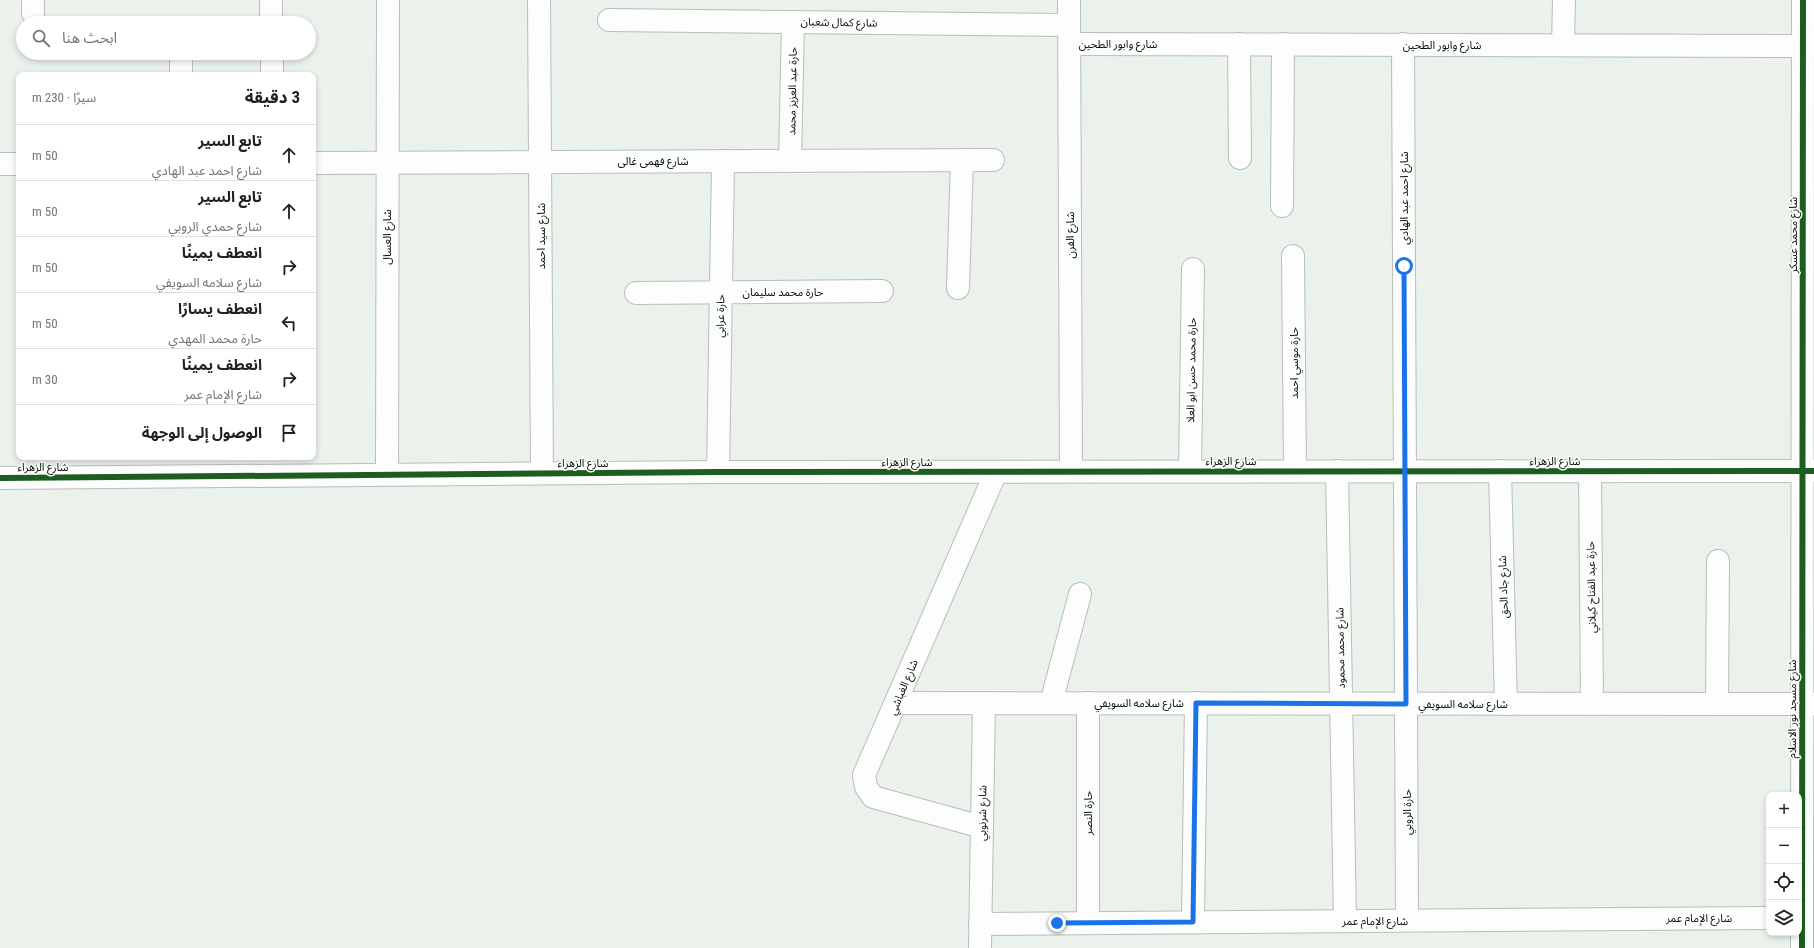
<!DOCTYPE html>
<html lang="ar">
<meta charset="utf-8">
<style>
body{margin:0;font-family:"Roboto Condensed","Noto Sans Arabic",sans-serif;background:#f2f2f2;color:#202124;direction:rtl}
.controls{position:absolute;right:12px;bottom:12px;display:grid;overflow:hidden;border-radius:8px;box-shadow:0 2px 6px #0003}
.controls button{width:36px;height:36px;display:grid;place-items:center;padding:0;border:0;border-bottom:1px solid #e0e0e0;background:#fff;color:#202124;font:20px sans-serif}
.stop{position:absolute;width:12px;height:12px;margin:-9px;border:3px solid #1a73e8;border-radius:50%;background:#fff}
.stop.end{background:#1a73e8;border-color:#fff;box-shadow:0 1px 4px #0008}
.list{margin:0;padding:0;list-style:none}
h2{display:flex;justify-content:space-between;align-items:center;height:52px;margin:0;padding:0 16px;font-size:17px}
h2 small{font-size:13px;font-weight:400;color:#757577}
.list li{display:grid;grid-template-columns:26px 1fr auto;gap:12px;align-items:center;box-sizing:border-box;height:56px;padding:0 16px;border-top:1px solid #e0e0e0}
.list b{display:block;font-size:15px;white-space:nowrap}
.list p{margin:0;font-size:13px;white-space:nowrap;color:#757577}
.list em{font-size:13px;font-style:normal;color:#757577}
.icon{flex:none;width:22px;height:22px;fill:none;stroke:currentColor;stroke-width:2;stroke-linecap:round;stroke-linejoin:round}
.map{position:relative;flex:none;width:1814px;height:948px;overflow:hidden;direction:ltr}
.search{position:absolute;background:#fff;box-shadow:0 2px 6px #0003;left:16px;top:16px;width:300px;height:44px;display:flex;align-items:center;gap:10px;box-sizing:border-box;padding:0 14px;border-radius:22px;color:#757577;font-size:15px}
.panel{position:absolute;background:#fff;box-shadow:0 2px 6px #0003;left:16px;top:72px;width:300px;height:388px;border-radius:8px;direction:rtl}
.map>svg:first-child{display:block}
</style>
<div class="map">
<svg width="1814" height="948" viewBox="0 0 1814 948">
<rect width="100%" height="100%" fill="#eaf2eb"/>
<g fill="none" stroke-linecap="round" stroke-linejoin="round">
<defs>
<g id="street">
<path d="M33,0V13"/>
<path d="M271,0V23"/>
<path d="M539,0L542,473"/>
<path d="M1069,0L1071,471"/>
<path d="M609,20L1069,25"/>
<path d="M1070,44L1814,46"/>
<path d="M1239,44L1240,158"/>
<path d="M1403,44L1407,920"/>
<path d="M1563,45L1564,0"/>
<path d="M272,53V75"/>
<path d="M181,75V53"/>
<path d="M790,161L793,22"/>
<path d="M313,163L993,160"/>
<path d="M0,164H19"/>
<path d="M1282,206L1283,44"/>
<path d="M1293,256L1295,471"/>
<path d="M958,288L962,160"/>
<path d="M636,293L882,291"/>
<path d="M1190,471L1193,269"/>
<path d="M1337,471L1345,921"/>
<path d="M1500,471L1506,704"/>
<path d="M1590,471L1592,704"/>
<path d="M718,472L723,161"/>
<path d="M387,474L388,0"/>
<path d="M896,703L1814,704"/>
<path d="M1051,703L1080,594"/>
<path d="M1088,703V922"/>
<path d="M1717,704L1718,561"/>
<path d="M982,827L873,797L866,787L864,775L996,472"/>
<path d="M1193,922L1196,703"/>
<path d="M980,924L1769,918"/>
<path d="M980,948L984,703"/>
<path d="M1802,948L1803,0"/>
</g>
<path id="secondary" d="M0,478L718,472L1814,471"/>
</defs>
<use href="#street" stroke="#b8beb9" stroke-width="24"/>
<use href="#secondary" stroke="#b8beb9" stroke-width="24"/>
<use href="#street" stroke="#fcfdfc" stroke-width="22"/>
<use href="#secondary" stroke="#fcfdfc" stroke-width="22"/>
<defs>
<g id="cycleway">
<path d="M0,478L718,472L1814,471"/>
<path d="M1802,948L1803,0"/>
</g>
</defs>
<use href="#cycleway" stroke="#fcfffc" stroke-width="8"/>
<use href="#cycleway" stroke="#1b5e20" stroke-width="6"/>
</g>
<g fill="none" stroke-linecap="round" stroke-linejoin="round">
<path stroke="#1a73e8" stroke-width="5" d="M1057,923L1193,922L1196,703L1406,704L1404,266"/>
</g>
<g text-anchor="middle" stroke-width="3" stroke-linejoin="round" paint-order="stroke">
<g font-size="11" fill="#080d09" stroke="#fcfffc">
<text transform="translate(839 22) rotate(1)" y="4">شارع كمال شعبان</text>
<text x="1118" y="48">شارع وابور الطحين</text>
<text x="1442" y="49">شارع وابور الطحين</text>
<text transform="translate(792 91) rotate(-89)" y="4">حارة عبد العزيز محمد</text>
<text x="653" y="165">شارع فهمى غالى</text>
<text transform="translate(1404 198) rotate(-90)" y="4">شارع احمد عبد الهادي</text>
<text transform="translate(1070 235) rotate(-90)" y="4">شارع الفرن</text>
<text transform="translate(1793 235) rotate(-90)" y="4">شارع محمد عسكر</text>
<text transform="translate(541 236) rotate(-90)" y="4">شارع سيد احمد</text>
<text transform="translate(387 237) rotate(-90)" y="4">شارع العسال</text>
<text x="783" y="296">حارة محمد سليمان</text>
<text transform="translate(720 316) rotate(-89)" y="4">حارة عرابي</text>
<text transform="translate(1294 363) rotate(-90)" y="4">حارة موسي احمد</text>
<text transform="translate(1191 370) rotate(-89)" y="4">حارة محمد حسن ابو العلا</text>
<text x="1231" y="465">شارع الزهراء</text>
<text x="1555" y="465">شارع الزهراء</text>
<text x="907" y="466">شارع الزهراء</text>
<text x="583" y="467">شارع الزهراء</text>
<text x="43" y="471">شارع الزهراء</text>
<text transform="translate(1503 587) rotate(-92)" y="4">شارع جاد الحق</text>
<text transform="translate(1591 587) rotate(-91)" y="4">حارة عبد الفتاح كيلاني</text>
<text transform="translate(1340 648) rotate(-91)" y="4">شارع محمد محمود</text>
<text transform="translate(903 687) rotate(-67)" y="4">شارع الغباشي</text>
<text x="1139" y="707">شارع سلامه السويفي</text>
<text x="1463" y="708">شارع سلامه السويفي</text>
<text transform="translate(1792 709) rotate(-90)" y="4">شارع مسجد نور الاسلام</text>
<text transform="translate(1407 812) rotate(-90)" y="4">حارة الروبي</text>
<text transform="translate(982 813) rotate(-89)" y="4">شارع شرنوبي</text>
<text transform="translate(1088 813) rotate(-90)" y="4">حارة النصر</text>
<text x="1699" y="922">شارع الإمام عمر</text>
<text x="1375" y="925">شارع الإمام عمر</text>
</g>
</g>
</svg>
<div class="controls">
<button>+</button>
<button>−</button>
<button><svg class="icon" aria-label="locate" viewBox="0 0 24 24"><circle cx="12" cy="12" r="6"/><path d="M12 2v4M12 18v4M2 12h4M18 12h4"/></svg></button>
<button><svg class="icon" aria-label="layers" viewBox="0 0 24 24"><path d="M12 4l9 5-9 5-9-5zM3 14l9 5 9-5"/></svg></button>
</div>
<div class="stop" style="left:1404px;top:266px"></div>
<div class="stop end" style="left:1057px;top:923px"></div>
<div class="search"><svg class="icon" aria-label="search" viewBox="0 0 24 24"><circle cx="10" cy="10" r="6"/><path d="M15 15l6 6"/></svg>ابحث هنا</div>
<section class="panel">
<h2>3 دقيقة<small>سيرًا · 230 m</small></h2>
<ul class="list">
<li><svg class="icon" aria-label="ahead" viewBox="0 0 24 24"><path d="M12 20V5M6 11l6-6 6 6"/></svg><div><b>تابع السير</b><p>شارع احمد عبد الهادي</p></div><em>50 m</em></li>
<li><svg class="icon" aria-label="ahead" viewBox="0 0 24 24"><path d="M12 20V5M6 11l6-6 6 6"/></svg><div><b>تابع السير</b><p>شارع حمدي الروبي</p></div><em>50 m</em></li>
<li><svg class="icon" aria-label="right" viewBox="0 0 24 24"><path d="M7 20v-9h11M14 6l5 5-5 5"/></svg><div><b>انعطف يمينًا</b><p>شارع سلامه السويفي</p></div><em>50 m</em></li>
<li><svg class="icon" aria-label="left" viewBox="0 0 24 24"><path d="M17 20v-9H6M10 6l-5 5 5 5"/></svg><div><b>انعطف يسارًا</b><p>حارة محمد المهدي</p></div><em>50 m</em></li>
<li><svg class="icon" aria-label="right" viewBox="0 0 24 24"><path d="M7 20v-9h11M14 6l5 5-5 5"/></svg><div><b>انعطف يمينًا</b><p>شارع الإمام عمر</p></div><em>30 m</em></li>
<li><svg class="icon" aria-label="arrive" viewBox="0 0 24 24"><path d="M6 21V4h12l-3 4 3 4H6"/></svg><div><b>الوصول إلى الوجهة</b></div></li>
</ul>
</section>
</div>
